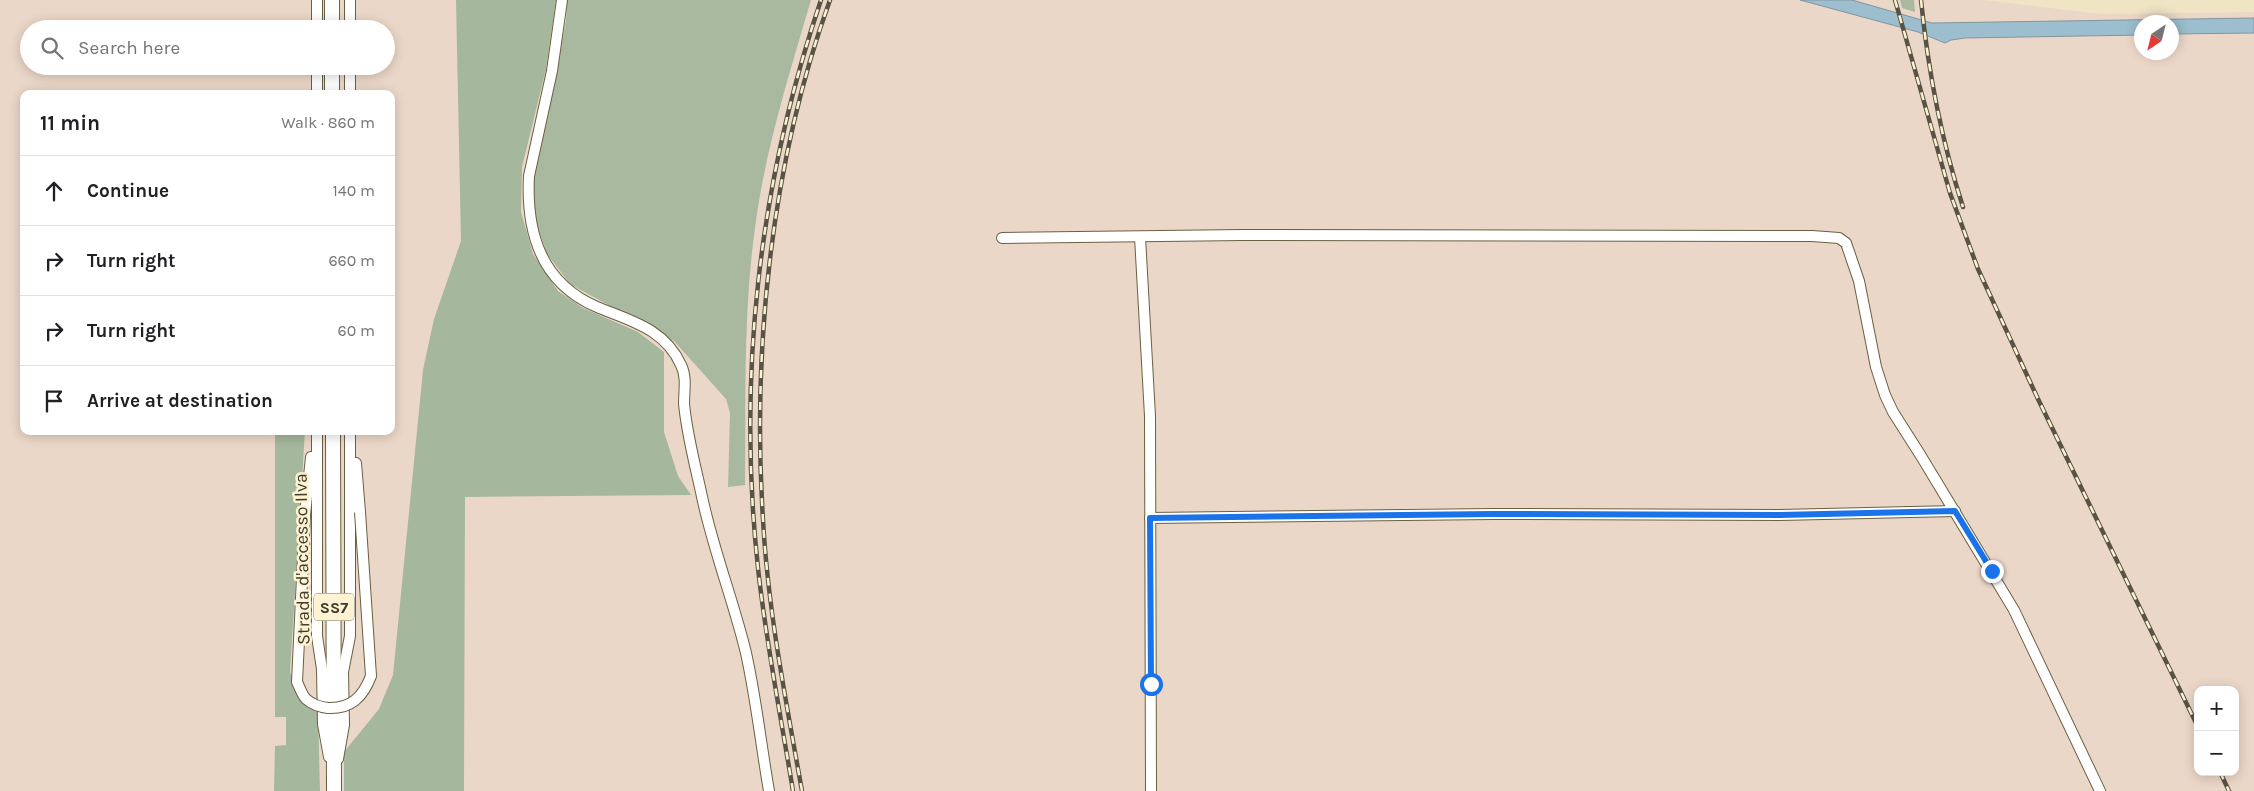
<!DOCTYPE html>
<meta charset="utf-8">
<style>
body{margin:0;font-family:Karla,sans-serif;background:#f2f2f2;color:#202124}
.controls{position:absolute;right:15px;bottom:15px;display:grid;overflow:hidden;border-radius:10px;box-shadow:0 2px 12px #0003}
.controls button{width:45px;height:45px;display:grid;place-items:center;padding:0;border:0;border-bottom:1px solid #e0e0e0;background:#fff;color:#202124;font:25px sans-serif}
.compass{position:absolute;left:2134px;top:15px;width:45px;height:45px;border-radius:50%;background:#fff;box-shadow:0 2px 12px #0003;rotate:215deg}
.stop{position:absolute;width:15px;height:15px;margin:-11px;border:4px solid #1a73e8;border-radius:50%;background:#fff}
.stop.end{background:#1a73e8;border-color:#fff;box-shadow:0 1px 5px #0008}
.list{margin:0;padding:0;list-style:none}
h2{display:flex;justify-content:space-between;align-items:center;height:65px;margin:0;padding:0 20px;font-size:21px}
h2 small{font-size:16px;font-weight:400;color:#757577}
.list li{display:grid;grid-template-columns:32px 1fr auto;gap:15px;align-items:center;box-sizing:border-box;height:70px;padding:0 20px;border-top:1px solid #e0e0e0}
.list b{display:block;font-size:19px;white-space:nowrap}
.list em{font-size:16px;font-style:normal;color:#757577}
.icon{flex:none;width:28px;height:28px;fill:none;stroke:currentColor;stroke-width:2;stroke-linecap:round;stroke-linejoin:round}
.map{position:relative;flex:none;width:2254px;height:791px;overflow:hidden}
.search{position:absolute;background:#fff;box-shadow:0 2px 12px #0003;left:20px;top:20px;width:375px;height:55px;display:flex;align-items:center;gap:12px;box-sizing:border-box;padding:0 18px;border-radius:28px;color:#757577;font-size:19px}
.panel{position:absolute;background:#fff;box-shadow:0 2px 12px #0003;left:20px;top:90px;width:375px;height:345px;border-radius:10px}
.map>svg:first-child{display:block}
</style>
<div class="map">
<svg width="2254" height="791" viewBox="0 0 2254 791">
<rect width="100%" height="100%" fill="#efe5c4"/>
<path fill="#ebd7c8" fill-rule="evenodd" d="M0,0H1984L2102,14L2254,12V791H0ZM2142,22H2172V52H2142ZM29,29H386V66H29ZM24,94H391V431H24ZM2198,690H2235V772H2198Z"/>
<g fill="#a8b99f">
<path d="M567,0H811C789,75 765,150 755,228C743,313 746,400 745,485L728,487L730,413L726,399L674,341L570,284L547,254L534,216V176L566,21Z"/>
<path d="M1900,0H1914L1915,12L1902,8Z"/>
</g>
<g fill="#a5b79c">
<path d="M456,0H556L546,69L522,167L521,212L533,254L558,291L583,308L638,332L664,352V432L678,476L691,495L465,497L464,791H344V752L379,709L393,675L423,370L434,319L461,241Z"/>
<path d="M275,431H305L290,672L300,699L318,710L320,791H274L275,746L286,745V717H275Z"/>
</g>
<path fill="#9cbece" stroke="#80969e" d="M1800,0H1852L1932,23L2254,18V33L2172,34V22H2142L2141,35L1965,38L1951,40L1945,43L1918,32Z"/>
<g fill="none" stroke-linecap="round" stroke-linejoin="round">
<defs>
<g id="minor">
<path d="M350,0V29"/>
<path d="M562,0L552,71L529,176C526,233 541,283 597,307C631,321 665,329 681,365C687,377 684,391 684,403C686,430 695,465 701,492C712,547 733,599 746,653C756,698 761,745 769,791"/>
<path d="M317,29V0"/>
<path d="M350,66V94"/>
<path d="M317,94V66"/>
<path d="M1140,237L1150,416L1151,791"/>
<path d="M1002,238L1243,235L1812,236L1839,238L1846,243L1859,281L1876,367L1885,395L1893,412L1921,456L2014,610L2100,791"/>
<path d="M317,431V636L322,669L323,724L329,757"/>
<path d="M356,463L360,512"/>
<path d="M305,515L311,457"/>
<path d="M1150,518L1493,514L1780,515L1955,511"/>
<path d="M338,759L344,725L343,672L350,636V431"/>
</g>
<g id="major">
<path d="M332,29V0"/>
<path d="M332,94V66"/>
<path d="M333,431L334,791"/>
</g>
</defs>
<use href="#minor" stroke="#696043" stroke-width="12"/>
<use href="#major" stroke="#696043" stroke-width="16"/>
<use href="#minor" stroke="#fff" stroke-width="10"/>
<use href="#major" stroke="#fff" stroke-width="14"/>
<defs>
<g id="rail">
<path d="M1895,0L1950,193L1978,269L2038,399L2198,727"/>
<path d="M1921,0C1928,70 1941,139 1963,207"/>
<path d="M2220,772L2229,791"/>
<path d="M793,791C781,717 766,643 758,568C737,376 759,183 821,0"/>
<path d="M802,791C786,701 768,611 763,520C752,348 771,163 830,0"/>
</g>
</defs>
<use href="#rail" stroke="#585344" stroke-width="4.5"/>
<use href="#rail" stroke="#fdf2d1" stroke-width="2.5" stroke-dasharray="8" stroke-linecap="butt"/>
<defs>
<path id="minor-bridge" d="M305,515L297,682C300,688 302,695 306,699C313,705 319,707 328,708C351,709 363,697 371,676L360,512"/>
</defs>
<use href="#minor-bridge" stroke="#696043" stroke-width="12" stroke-linecap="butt"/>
<use href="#minor-bridge" stroke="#fff" stroke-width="10"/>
</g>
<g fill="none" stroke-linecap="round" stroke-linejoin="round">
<path stroke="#1a73e8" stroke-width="6" d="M1151,684L1150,518L1493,514L1780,515L1955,511L1992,571"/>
</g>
<g text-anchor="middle" stroke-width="5" stroke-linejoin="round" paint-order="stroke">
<rect fill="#fdf2d1" stroke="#77715e" stroke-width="1" x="314" y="593.5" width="40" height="27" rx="4"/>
<g font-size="16" font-weight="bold" fill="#3e3a2d">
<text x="334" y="613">SS7</text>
</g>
<g font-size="18" fill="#3e3a2d" stroke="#fdf2d1">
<text transform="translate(302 559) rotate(-91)" y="6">Strada d'accesso Ilva</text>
</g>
</g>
</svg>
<div class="controls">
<button>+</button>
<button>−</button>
</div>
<svg class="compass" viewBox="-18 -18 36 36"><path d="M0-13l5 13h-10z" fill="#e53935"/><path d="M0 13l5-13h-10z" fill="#757577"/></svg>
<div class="stop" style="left:1151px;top:684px"></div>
<div class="stop end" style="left:1992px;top:571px"></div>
<div class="search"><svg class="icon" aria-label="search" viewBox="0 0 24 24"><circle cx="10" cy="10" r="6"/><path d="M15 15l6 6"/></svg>Search here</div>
<section class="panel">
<h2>11 min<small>Walk · 860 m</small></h2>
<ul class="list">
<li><svg class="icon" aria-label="ahead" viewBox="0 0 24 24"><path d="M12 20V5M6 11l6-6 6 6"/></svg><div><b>Continue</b></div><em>140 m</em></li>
<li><svg class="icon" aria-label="right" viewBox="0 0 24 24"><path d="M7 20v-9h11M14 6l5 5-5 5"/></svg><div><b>Turn right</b></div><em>660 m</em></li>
<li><svg class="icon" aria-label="right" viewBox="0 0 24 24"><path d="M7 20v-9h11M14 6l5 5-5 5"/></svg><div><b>Turn right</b></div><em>60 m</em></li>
<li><svg class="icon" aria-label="arrive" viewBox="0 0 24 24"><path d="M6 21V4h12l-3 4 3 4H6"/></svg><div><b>Arrive at destination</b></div></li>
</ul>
</section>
</div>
